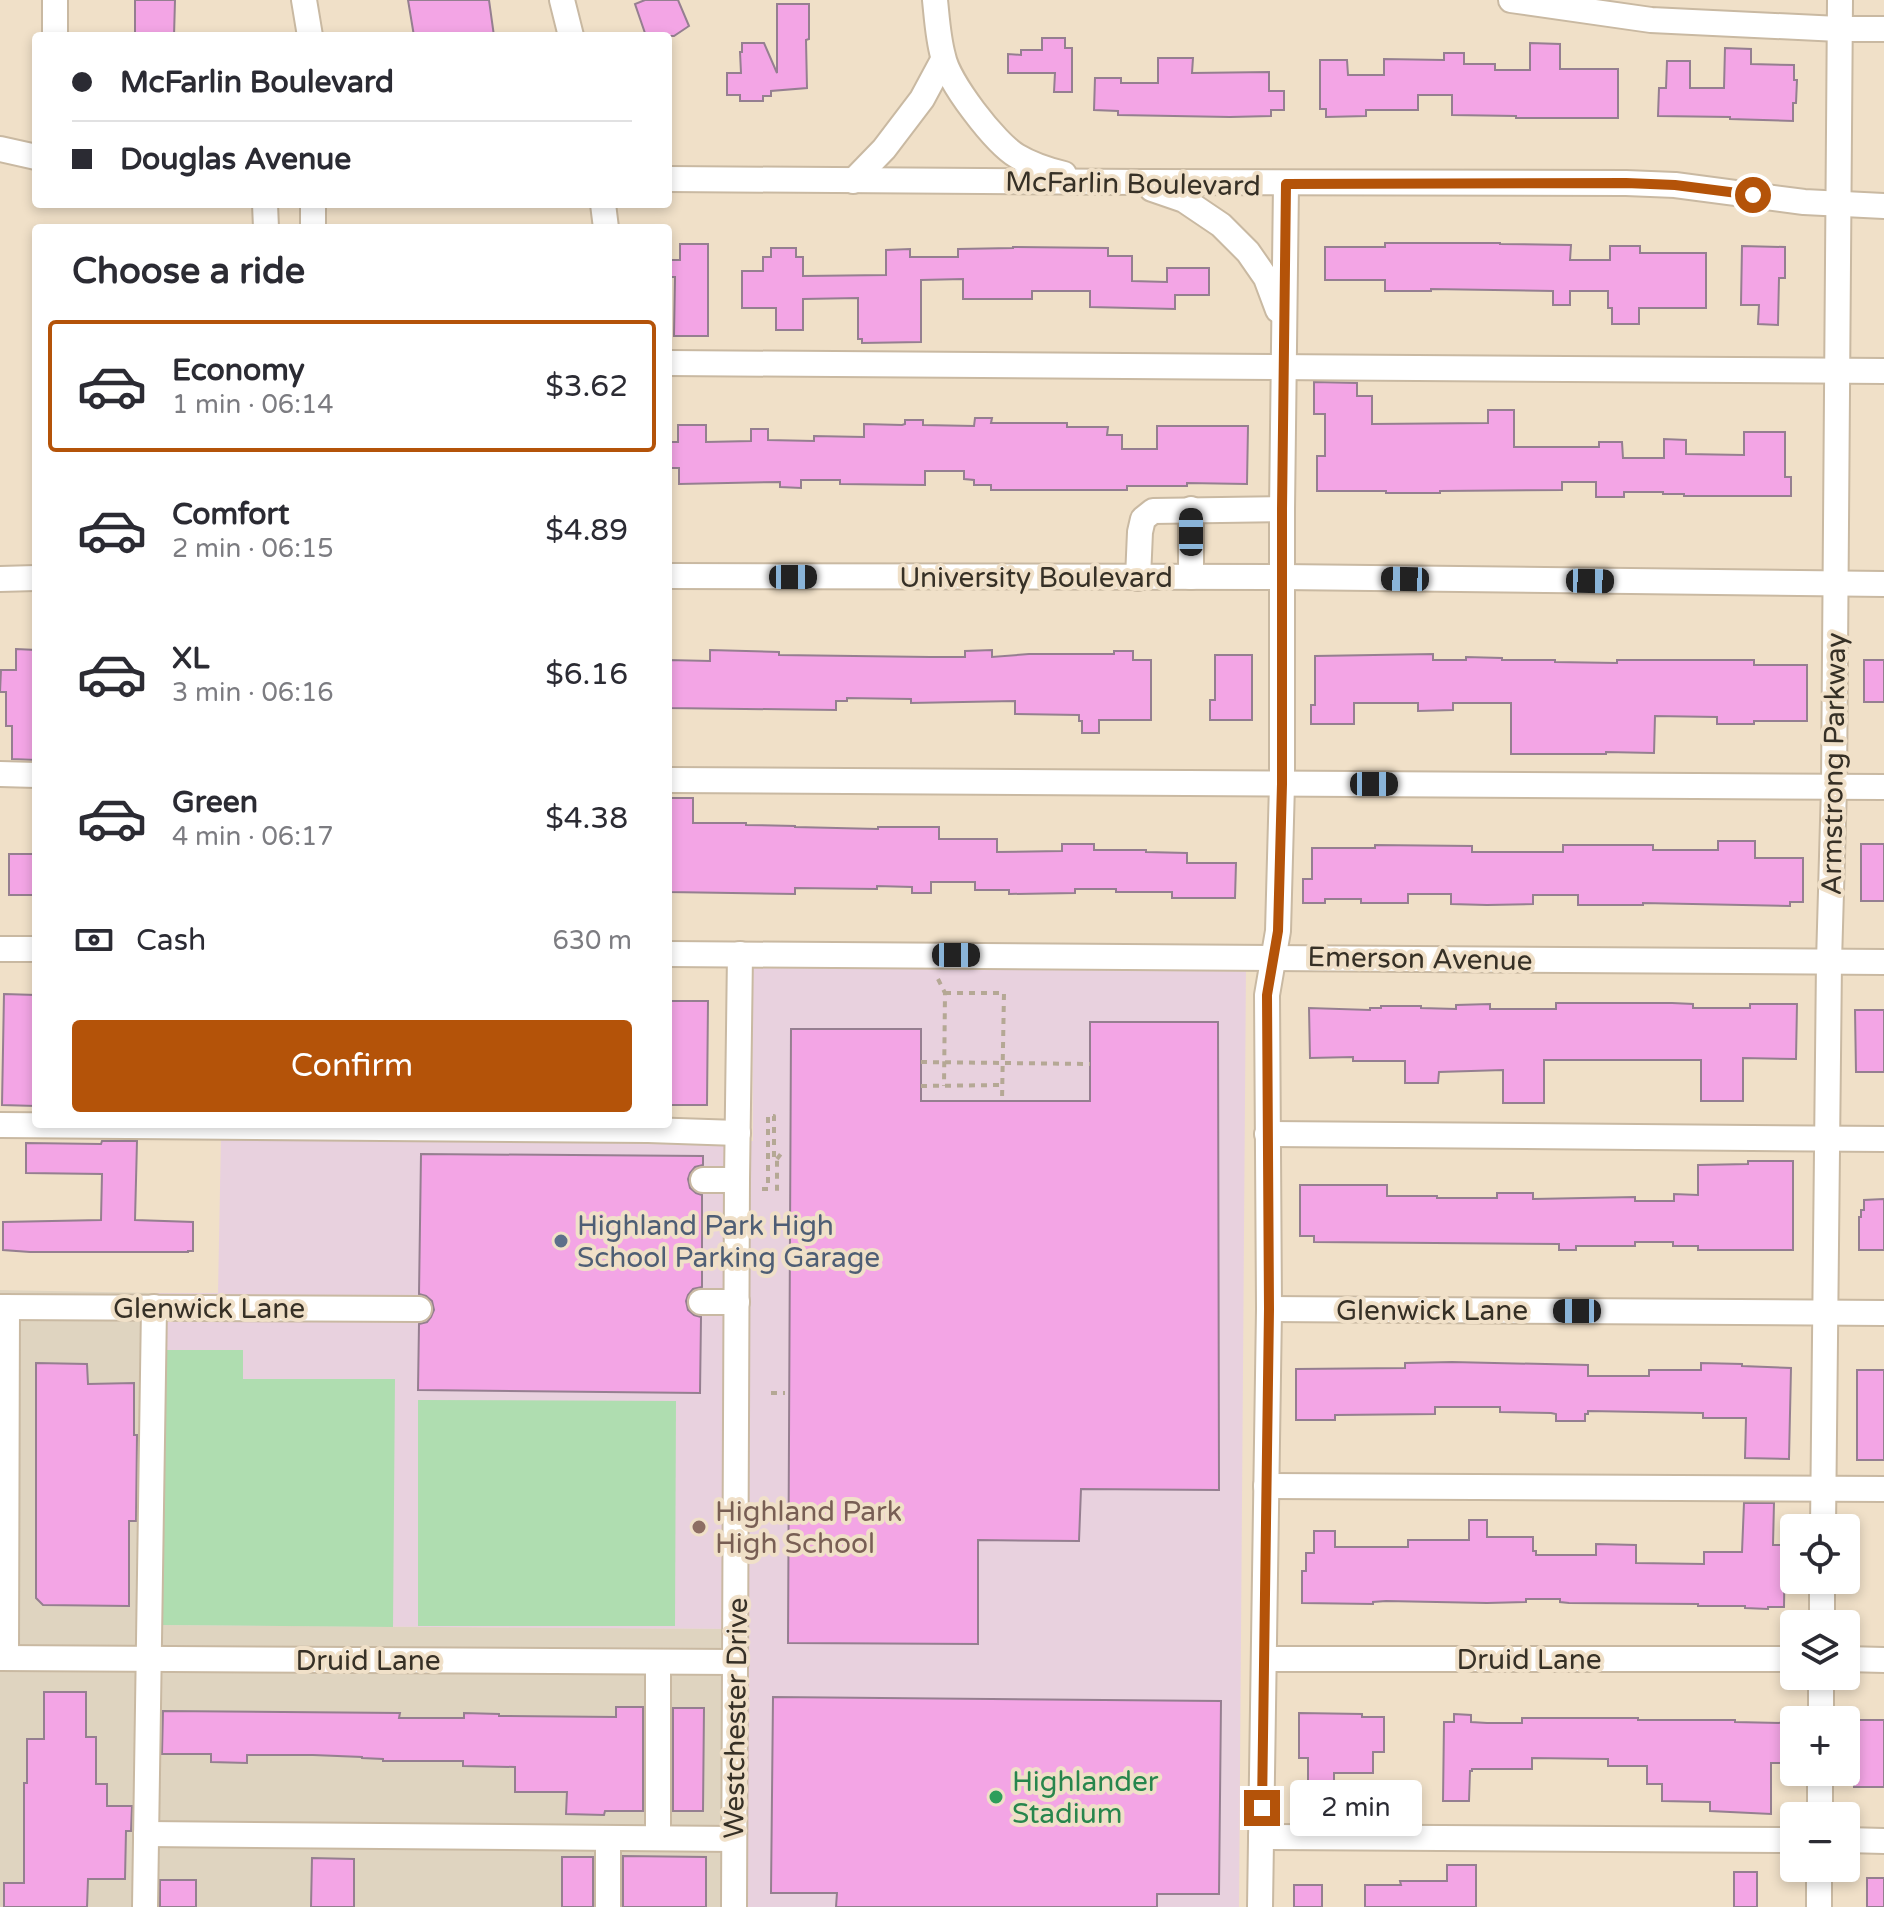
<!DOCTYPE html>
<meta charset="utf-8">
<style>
:root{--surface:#fff;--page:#f7f7f7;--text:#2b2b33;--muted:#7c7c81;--line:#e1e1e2;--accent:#b45309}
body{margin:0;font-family:"Varela Round",sans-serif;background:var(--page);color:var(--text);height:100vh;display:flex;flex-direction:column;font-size:30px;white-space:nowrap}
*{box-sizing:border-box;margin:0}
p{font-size:26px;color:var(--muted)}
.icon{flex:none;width:44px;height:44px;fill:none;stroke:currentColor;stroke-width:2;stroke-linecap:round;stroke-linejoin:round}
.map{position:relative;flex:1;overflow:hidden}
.panel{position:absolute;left:32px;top:224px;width:640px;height:904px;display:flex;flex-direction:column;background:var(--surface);border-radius:8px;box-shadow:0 4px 12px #0003}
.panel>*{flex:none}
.guide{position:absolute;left:32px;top:32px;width:640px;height:176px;border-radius:8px;box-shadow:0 4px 12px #0003;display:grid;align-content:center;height:176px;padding:0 40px;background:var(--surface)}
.buttons{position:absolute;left:1780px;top:1514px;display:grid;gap:16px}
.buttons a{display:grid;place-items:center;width:80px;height:80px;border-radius:8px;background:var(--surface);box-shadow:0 4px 12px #0003;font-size:40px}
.end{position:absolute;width:36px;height:36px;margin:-18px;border:10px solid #b45309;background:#fff;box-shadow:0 0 0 4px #fff}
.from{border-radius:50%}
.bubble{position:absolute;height:56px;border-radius:8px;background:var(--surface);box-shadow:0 4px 12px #0003;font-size:26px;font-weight:600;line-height:56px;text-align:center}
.car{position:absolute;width:24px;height:48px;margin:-24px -12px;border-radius:10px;box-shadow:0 0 6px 2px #0007;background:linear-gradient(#222 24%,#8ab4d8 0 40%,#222 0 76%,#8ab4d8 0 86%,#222 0)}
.guide b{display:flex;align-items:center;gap:28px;height:76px;font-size:30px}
.guide b+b{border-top:2px solid var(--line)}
.guide i{width:20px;height:20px;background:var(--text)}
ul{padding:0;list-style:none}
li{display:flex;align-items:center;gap:24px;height:132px;margin:0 16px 12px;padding:0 24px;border:4px solid transparent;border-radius:8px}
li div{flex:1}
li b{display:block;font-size:30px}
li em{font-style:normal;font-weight:600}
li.on{border-color:var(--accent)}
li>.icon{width:72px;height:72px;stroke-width:1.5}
h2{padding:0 40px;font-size:36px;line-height:96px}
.pay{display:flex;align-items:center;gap:20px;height:88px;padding:0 40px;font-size:30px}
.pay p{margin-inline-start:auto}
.primary-button{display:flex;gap:16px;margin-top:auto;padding:16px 40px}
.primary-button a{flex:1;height:92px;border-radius:8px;background:var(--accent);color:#fff;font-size:32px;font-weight:600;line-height:92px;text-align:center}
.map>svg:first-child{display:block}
</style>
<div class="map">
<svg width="1884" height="1907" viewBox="0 0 1884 1907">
<rect width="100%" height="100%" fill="#f0e0c8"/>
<polygon fill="#dfd4c0" points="0,1290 154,1293 157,1379 157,1625 749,1629 747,1907 0,1907 0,1670 156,1671 156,1646 0,1645"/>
<polygon fill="#e8d1de" points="752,963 1246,965 1239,1907 747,1907 748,1629 157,1625 157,1379 154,1293 218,1293 221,1136 753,1141"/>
<g fill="#afddb0">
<polygon points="156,1350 243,1350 243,1379 395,1379 393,1627 157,1625"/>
<polygon points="418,1400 676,1401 675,1626 418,1626"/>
</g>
<g fill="#f3a5e5" stroke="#957f90" stroke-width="2">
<polygon points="135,0 175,0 174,36 135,36"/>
<polygon points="408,0 489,0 494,36 414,36"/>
<polygon points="645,0 678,0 689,26 674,36 646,36 635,4"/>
<polygon points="777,4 809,4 809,39 806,40 807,88 771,91 771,96 763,96 763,101 740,101 740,95 727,95 727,73 741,73 740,52 742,52 742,43 764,43 777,73"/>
<polygon points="1042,38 1065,38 1065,48 1072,48 1072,92 1054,92 1055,73 1008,73 1008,54 1021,55 1021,50 1042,50"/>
<polygon points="1530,43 1560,44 1560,69 1618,69 1618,118 1516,118 1516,116 1452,115 1452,95 1418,95 1418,110 1366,110 1366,116 1326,117 1326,109 1320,109 1320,60 1347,60 1348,75 1384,75 1384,59 1444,60 1444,53 1464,53 1464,64 1495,64 1495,70 1530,70"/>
<polygon points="1725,48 1751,49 1751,64 1794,65 1794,80 1797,80 1796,103 1793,103 1793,121 1730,119 1730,117 1658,116 1659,88 1666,88 1667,61 1690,61 1690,88 1724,88"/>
<polygon points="1158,58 1193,58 1192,73 1269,72 1269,91 1284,91 1284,110 1271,110 1271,116 1230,117 1118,115 1118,111 1094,110 1095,78 1121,78 1121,83 1158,83"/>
<polygon points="1385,243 1500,243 1500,244 1571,245 1570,260 1610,260 1610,246 1640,246 1640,253 1706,253 1706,308 1639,308 1639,324 1612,324 1612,308 1608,308 1608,291 1570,291 1570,305 1553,305 1553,291 1431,289 1431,291 1385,291 1385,280 1325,280 1325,247 1385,247"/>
<polygon points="680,244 708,244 708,336 674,336 675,277 668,277 668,260 680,260"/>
<polygon points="1742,246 1785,247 1785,278 1779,278 1778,325 1758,324 1759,305 1741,305"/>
<polygon points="1013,247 1108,248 1108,256 1132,256 1132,281 1167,282 1167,268 1209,268 1209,295 1175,295 1175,309 1090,307 1090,291 1032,291 1032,299 963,299 963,279 921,280 921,342 862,343 862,339 858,339 858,298 803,299 803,330 776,330 776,308 742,308 742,271 763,271 763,257 771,257 771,248 796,248 796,257 803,257 803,276 886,275 886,250 910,249 910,257 958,257 958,249 1013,248"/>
<polygon points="1314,382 1357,383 1357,396 1372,396 1372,424 1488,423 1488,410 1514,410 1514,447 1599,447 1599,442 1622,442 1623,458 1664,458 1664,439 1686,440 1686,454 1744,455 1744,432 1785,432 1785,477 1791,477 1791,496 1684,496 1684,494 1663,494 1663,492 1624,492 1624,497 1596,497 1596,482 1562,482 1562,490 1440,491 1440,493 1386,493 1386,491 1317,491 1317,456 1325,456 1325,414 1314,414"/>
<polygon points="975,418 992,418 991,423 1067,423 1067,427 1108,427 1107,435 1122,435 1122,449 1157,449 1157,426 1248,426 1247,484 1187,483 1187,486 1127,486 1127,490 991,490 991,485 974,485 974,480 964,479 964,471 925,471 925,485 840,484 840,480 801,480 801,488 780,487 780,482 679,484 679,468 668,468 668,442 678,442 678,425 706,425 706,442 751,441 751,429 768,429 768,440 814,441 814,436 864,437 864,424 902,425 905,424 905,420 923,420 923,425 974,426"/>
<polygon points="16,649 36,650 36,760 12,759 12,726 6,726 6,692 0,692 1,670 16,670"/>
<polygon points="710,650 779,652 779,655 930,657 965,657 965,651 992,650 992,657 1029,654 1114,654 1114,651 1133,651 1133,660 1151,660 1151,720 1099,720 1099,733 1082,733 1082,721 1079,721 1079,715 1015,714 1015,701 911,703 911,699 847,698 847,701 836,701 836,710 668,708 668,660 710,661"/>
<polygon points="1433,654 1433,660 1466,660 1466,657 1502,658 1502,660 1555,660 1555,662 1617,663 1617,660 1754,660 1754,665 1807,665 1807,721 1754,721 1754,724 1717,724 1717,717 1655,716 1654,753 1606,752 1606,754 1511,754 1511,703 1453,703 1453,710 1418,711 1418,703 1354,703 1354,724 1311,724 1311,705 1315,705 1315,656"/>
<polygon points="1215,655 1252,655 1252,720 1210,720 1210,700 1215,700"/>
<rect x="1864" y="660" width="20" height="42"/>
<polygon points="668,798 693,798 693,823 746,823 746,825 795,826 795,827 878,829 878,827 939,827 939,839 997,839 997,852 1062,851 1062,844 1094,844 1094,850 1146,850 1146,852 1187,853 1187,863 1236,863 1235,898 1172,898 1172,892 1116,892 1116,889 1075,889 1075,893 1009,894 1009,890 975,890 975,882 931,882 931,893 912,893 912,887 877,886 877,889 795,888 795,894 668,892"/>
<polygon points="1718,841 1755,841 1755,858 1803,858 1803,902 1790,902 1790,906 1643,903 1643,905 1578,905 1578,895 1533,895 1533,904 1487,905 1451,904 1451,894 1408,894 1408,903 1361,903 1361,899 1325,899 1325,903 1303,903 1303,879 1312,879 1312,848 1375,848 1375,845 1472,846 1472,852 1563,852 1563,845 1653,845 1653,850 1718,850"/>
<rect x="1861" y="844" width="23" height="57"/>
<rect x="9" y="854" width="27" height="41"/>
<polygon points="4,994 36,995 34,1078 36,1078 36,1106 2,1105"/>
<polygon points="668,1001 708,1001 707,1105 668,1105"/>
<polygon points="1556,1003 1672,1003 1693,1004 1693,1008 1750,1008 1750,1004 1797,1004 1796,1059 1743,1058 1743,1101 1701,1101 1701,1060 1544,1060 1544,1103 1503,1103 1503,1070 1439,1072 1438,1083 1405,1083 1405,1061 1353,1061 1353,1057 1310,1058 1309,1008 1370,1010 1370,1008 1381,1008 1381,1006 1421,1006 1421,1008 1456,1009 1456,1005 1490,1004 1490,1009 1556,1009"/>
<polygon points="1855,1010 1884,1010 1884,1072 1856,1072"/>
<polygon points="1090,1022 1218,1022 1219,1490 1081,1489 1079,1541 978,1540 978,1644 788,1643 791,1029 921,1029 921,1101 1090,1101"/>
<polygon points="102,1141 137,1141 135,1220 193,1222 193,1251 188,1251 188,1252 30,1252 3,1250 3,1222 101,1220 102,1174 26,1173 26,1143 101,1144"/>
<polygon points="421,1154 703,1156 703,1165 695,1167 690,1173 688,1179 690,1188 696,1193 702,1195 702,1287 693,1289 688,1295 686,1301 688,1310 694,1315 701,1317 700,1393 418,1390 419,1324 427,1322 431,1317 434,1310 432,1301 426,1296 419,1294"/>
<polygon points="1748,1161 1793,1161 1793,1250 1698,1250 1698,1246 1673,1246 1673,1242 1635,1242 1635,1246 1576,1246 1576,1250 1559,1250 1559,1244 1314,1242 1314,1236 1300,1236 1300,1185 1387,1185 1387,1196 1437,1196 1437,1198 1497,1198 1497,1193 1533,1193 1533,1199 1635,1197 1635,1201 1674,1201 1674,1194 1698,1195 1698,1165 1748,1164"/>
<polygon points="1884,1199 1884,1250 1859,1250 1859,1217 1861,1217 1861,1210 1864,1210 1864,1200"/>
<polygon points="1452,1362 1588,1365 1588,1376 1649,1376 1649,1370 1701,1370 1701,1363 1742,1364 1742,1366 1791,1368 1789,1459 1745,1458 1746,1418 1703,1418 1703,1413 1588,1411 1588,1414 1585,1414 1585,1421 1556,1421 1556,1414 1551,1413 1500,1412 1500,1407 1435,1407 1435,1414 1335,1415 1335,1420 1296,1420 1296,1369 1405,1368 1405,1363"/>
<polygon points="36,1363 87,1364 88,1384 134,1383 134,1435 137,1435 136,1521 129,1521 129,1606 43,1605 36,1598"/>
<rect x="1857" y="1370" width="27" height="90"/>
<polygon points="1744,1503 1774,1503 1773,1545 1785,1545 1784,1607 1768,1607 1768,1609 1745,1608 1745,1606 1698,1606 1698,1604 1569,1603 1560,1602 1560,1599 1526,1599 1526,1602 1487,1603 1386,1601 1373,1602 1373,1604 1302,1603 1302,1571 1306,1571 1306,1553 1314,1553 1314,1531 1335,1531 1335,1547 1408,1547 1408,1540 1469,1540 1469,1520 1487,1520 1487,1537 1533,1537 1533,1551 1536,1551 1536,1555 1596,1555 1596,1544 1636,1545 1636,1563 1704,1564 1704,1552 1742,1552"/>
<polygon points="44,1692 86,1692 86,1737 96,1737 96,1784 107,1784 107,1806 132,1806 131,1831 126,1831 125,1879 88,1879 87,1907 4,1907 4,1883 24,1883 24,1783 27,1783 27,1739 44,1739"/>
<polygon points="773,1697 1221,1701 1219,1894 1157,1894 1157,1907 836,1907 837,1893 771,1893"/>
<polygon points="616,1707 643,1707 643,1811 605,1811 604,1815 566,1814 567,1792 515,1792 515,1767 463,1766 463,1761 383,1761 383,1759 362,1758 362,1757 313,1755 247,1755 247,1763 211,1762 211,1754 162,1754 163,1711 400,1713 399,1718 464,1718 464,1713 499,1714 499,1716 616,1717"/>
<polygon points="673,1708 704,1708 703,1811 673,1811"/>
<polygon points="1299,1713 1362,1714 1362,1717 1384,1717 1384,1752 1373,1752 1373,1773 1334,1773 1334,1803 1308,1803 1308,1758 1299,1758"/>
<polygon points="1454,1714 1471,1715 1471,1722 1487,1723 1522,1723 1522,1718 1638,1718 1638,1720 1735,1720 1735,1722 1786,1723 1785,1763 1771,1763 1771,1814 1710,1811 1710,1802 1662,1801 1662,1784 1647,1784 1647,1766 1608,1766 1608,1759 1532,1758 1532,1769 1472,1769 1472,1771 1470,1771 1469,1801 1443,1801 1444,1722 1454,1722"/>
<rect x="1854" y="1720" width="30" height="67"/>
<polygon points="623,1856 706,1857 706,1907 623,1907"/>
<rect x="562" y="1857" width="31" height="50"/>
<polygon points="312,1858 354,1859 354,1907 311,1907"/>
<polygon points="1447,1865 1476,1865 1476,1907 1365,1907 1365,1885 1401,1885 1400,1881 1447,1881"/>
<rect x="1734" y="1872" width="23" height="35"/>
<rect x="1867" y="1878" width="17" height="29"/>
<rect x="160" y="1880" width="36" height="27"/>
<rect x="1294" y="1885" width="28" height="22"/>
</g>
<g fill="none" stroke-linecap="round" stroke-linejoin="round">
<g stroke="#c9b9a2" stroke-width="28">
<g id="minor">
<polyline points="304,0 310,36"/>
<polyline points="562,0 571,36"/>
<path d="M935 0C937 19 938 38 943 56 948 82 995 143 1017 156 1032 165 1048 170 1064 174"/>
<polyline points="1511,0 1651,20 1839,29 1884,29"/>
<polyline points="55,36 55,0"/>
<polyline points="0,149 36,157"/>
<path d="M668 179C987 181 1307 184 1626 183L1675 185 1804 202 1884 206"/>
<polyline points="853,181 884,149 922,99 943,60"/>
<polyline points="1152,189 1184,200 1221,225 1248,252 1266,278 1278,310"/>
<polyline points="265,204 266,228"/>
<polyline points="313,204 313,228"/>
<polyline points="603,204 606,228"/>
<polyline points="668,363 1884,371"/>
<polyline points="1191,509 1191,577"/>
<polyline points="668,576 1282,577 1884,584"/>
<polyline points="1138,578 1140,532 1143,519 1153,511 1282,509"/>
<polyline points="0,579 36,578"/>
<polyline points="0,774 36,775"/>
<polyline points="668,780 1884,787"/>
<polyline points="0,949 36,949"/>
<polyline points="668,954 1884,962"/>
<polyline points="0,1125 648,1130 738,1133"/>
<polyline points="1267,1134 1884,1139"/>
<polyline points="703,1180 737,1180"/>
<polyline points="701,1302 737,1302"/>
<polyline points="0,1307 419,1309"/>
<polyline points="1269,1309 1884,1313"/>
<polyline points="1266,1486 1884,1489"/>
<polyline points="1823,1528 1829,962 1834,786 1840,0"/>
<polyline points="1822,1624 1822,1580"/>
<polyline points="0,1658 736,1662"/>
<polyline points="6,1658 7,1307"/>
<polyline points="1264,1659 1794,1659"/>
<polyline points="1846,1659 1884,1660"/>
<polyline points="1821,1720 1821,1676"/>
<polyline points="1820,1816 1820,1772"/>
<polyline points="146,1834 734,1839"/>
<polyline points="1261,1837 1794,1840"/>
<polyline points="608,1838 608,1907"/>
<polyline points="658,1838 658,1662"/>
<polyline points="1846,1840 1884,1841"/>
<polyline points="145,1907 154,1307"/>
<polyline points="734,1907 737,1180 740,954"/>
<polyline points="1260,1907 1269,1309 1267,995 1278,931 1282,784 1282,509 1286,184"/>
<polyline points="1819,1907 1819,1868"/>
</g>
</g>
<g stroke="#b5a895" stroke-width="4" stroke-dasharray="6 6" stroke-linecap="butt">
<polyline points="938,979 945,993 944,1086"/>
<polyline points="945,993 1004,993 1002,1101"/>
<polyline points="921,1062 1090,1064"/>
<polyline points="921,1086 1002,1085"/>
<polyline points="777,1159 783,1151"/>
<polyline points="762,1189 768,1189 768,1116 774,1116 774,1158 777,1159 777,1194"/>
<polyline points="771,1393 785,1393"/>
</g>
<use href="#minor" stroke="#fff" stroke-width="24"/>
</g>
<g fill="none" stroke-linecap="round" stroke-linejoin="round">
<polyline stroke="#b45309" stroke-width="10" points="1262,1808 1269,1309 1267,995 1278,931 1282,784 1282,509 1286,184 1626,183 1675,185 1753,195"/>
</g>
<circle fill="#5c6f8a" stroke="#f0e0c8" stroke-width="3" cx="561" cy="1241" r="8"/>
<circle fill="#8d6e63" stroke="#f0e0c8" stroke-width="3" cx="699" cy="1527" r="8"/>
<circle fill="#2e9e5b" stroke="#f0e0c8" stroke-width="3" cx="996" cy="1797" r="8"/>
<g text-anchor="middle" stroke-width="8" stroke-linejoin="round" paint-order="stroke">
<g font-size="28" fill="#363026" stroke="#f0e0c8">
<text transform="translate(1133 183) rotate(1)" y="10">McFarlin Boulevard</text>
<text x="1036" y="587">University Boulevard</text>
<text transform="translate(1833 764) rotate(-89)" y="10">Armstrong Parkway</text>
<text transform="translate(1420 958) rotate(1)" y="10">Emerson Avenue</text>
<text x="209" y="1318">Glenwick Lane</text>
<text x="1432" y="1320">Glenwick Lane</text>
<text x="1529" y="1669">Druid Lane</text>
<text x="368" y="1670">Druid Lane</text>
<text transform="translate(735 1718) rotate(-89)" y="10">Westchester Drive</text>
</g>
<g font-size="28" fill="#4e5e75" stroke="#f0e0c8" text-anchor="start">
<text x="577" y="1235">Highland Park High<tspan x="577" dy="32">School Parking Garage</tspan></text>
</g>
<g font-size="28" fill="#785e54" stroke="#f0e0c8" text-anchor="start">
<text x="715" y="1521">Highland Park<tspan x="715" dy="32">High School</tspan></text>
</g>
<g font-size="28" fill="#27864d" stroke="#f0e0c8" text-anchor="start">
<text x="1012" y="1791">Highlander<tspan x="1012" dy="32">Stadium</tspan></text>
</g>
</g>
</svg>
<div class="buttons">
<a><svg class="icon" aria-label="locate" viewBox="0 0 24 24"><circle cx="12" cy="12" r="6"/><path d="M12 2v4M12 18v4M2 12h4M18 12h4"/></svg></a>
<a><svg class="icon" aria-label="layers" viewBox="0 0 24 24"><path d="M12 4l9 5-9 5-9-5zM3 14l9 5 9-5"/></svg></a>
<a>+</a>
<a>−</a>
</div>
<i class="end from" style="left:1753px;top:195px"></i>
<i class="end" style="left:1262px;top:1808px"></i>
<div class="bubble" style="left:1290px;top:1780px;width:132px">2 min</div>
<i class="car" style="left:1191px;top:532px;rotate:0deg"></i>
<i class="car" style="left:793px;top:577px;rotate:90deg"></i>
<i class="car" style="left:1405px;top:579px;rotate:271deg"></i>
<i class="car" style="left:1590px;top:581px;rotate:91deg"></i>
<i class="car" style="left:1374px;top:784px;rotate:90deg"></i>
<i class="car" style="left:956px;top:955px;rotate:90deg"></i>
<i class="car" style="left:1577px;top:1311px;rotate:270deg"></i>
<div class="guide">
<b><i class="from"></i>McFarlin Boulevard</b>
<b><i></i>Douglas Avenue</b>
</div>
<section class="panel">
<h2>Choose a ride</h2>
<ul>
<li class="on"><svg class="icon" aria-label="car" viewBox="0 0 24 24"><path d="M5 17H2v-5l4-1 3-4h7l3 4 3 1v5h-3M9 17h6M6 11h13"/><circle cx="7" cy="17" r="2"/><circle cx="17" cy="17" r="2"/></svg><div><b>Economy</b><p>1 min · 06:14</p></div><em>$3.62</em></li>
<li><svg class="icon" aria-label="car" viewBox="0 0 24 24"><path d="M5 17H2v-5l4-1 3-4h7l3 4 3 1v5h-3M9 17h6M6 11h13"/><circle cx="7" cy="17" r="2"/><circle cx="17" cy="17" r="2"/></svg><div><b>Comfort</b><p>2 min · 06:15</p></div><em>$4.89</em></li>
<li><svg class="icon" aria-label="car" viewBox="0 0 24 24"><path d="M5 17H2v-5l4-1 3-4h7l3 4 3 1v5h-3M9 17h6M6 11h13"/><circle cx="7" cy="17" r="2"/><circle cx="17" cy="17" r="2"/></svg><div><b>XL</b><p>3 min · 06:16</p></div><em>$6.16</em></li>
<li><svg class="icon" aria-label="car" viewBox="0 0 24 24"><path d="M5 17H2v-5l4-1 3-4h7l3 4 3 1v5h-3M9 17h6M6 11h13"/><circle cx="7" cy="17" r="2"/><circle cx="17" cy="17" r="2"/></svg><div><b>Green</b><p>4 min · 06:17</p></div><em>$4.38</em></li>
</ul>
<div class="pay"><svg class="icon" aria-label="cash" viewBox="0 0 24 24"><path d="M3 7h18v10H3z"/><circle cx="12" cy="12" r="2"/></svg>Cash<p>630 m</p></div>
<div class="primary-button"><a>Confirm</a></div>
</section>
</div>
